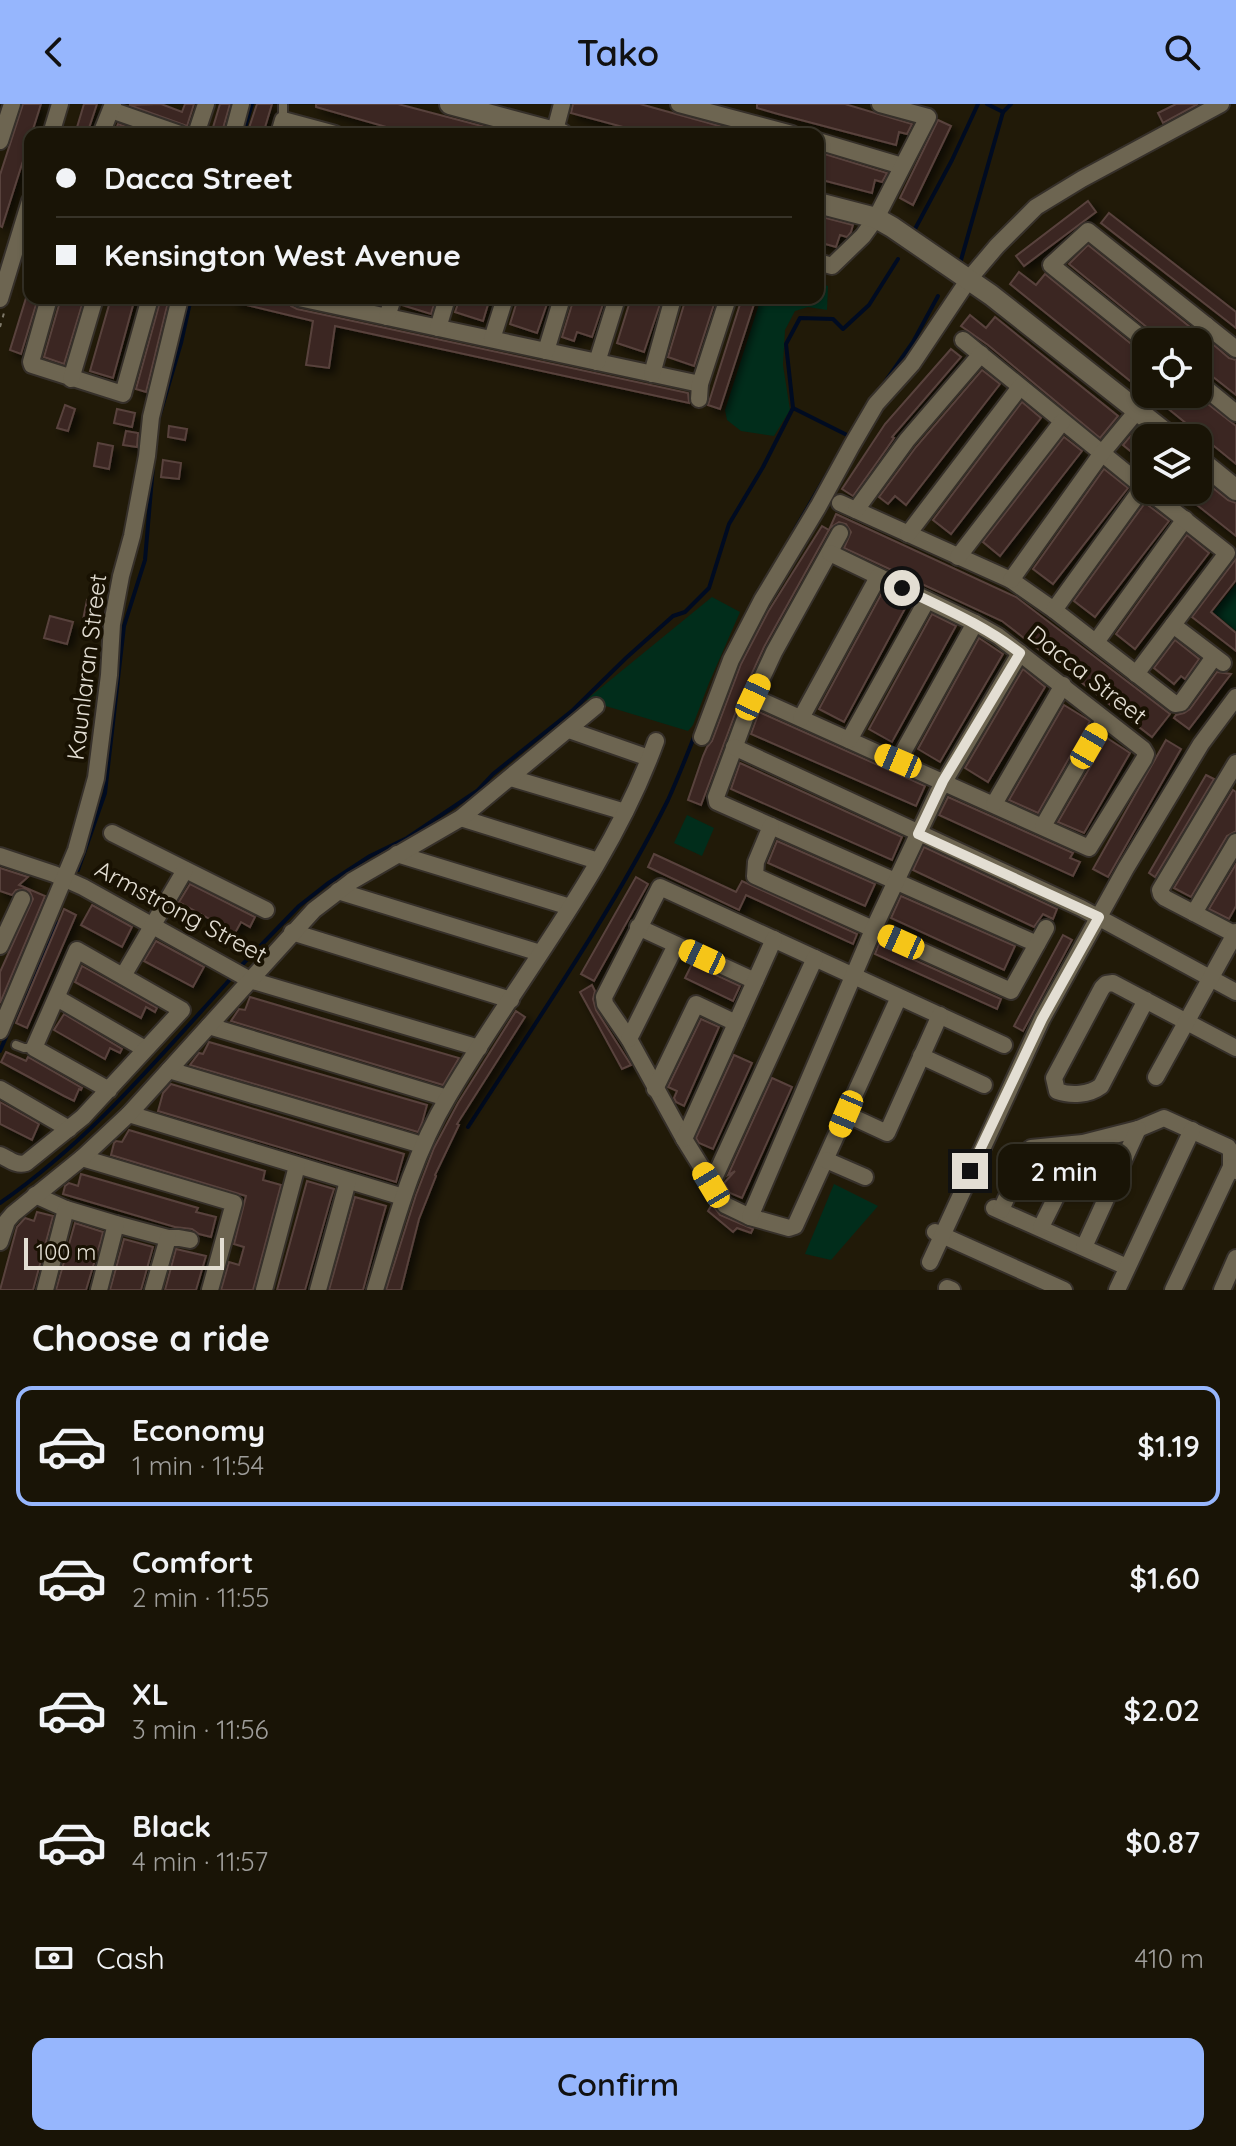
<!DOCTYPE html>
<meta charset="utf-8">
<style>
:root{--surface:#191406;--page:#221d10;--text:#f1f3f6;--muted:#9f9e9b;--line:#373328;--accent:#96b6fd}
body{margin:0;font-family:Quicksand,sans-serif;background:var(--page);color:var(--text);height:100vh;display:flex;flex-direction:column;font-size:30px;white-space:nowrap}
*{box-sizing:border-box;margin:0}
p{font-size:26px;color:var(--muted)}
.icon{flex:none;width:44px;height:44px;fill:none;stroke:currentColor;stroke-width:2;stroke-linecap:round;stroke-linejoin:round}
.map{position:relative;height:1186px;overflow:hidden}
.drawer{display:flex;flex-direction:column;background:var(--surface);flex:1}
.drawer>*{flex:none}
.top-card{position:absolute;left:24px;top:24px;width:800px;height:176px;border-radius:16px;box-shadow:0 2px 6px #0004,0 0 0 2px var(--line);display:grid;align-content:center;height:176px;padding:0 32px;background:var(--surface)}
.buttons{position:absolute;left:1132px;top:224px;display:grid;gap:16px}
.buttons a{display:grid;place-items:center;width:80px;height:80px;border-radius:16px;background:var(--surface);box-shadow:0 2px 6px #0004,0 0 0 2px var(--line);font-size:40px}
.scale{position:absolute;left:24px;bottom:20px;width:200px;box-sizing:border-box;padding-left:8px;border:4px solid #e3ded3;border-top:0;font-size:22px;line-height:28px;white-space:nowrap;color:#e3ded3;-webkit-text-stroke:6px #181102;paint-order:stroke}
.end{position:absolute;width:36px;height:36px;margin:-18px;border:10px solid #e3ded3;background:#111;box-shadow:0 0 0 4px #111}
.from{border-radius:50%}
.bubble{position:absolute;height:56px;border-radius:16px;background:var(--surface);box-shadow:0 2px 6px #0004,0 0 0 2px var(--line);font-size:26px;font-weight:600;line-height:56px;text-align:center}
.car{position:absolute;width:24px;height:48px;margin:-24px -12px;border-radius:10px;box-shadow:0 0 6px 2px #0007;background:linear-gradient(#f5c518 24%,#345 0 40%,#f5c518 0 76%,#345 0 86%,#f5c518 0)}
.top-card b{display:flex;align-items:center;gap:28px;height:76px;font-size:30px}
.top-card b+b{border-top:2px solid var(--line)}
.top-card i{width:20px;height:20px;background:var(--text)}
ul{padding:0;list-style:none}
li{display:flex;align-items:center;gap:24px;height:120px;margin:0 16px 12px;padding:0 16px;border:4px solid transparent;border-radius:16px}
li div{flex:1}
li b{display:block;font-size:30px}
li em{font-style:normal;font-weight:600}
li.selected{border-color:var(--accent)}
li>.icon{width:72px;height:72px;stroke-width:1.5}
h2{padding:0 32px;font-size:36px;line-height:96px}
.pay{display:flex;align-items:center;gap:20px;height:88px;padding:0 32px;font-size:30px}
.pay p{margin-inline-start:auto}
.action{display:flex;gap:16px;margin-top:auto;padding:16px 32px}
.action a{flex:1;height:92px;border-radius:16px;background:var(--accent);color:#111;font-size:32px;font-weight:600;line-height:92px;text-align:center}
header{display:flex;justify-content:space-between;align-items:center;height:104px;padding:0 32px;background:var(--accent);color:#111;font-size:36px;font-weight:600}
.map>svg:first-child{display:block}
</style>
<header><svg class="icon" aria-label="back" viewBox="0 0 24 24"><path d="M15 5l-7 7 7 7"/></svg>Tako<svg class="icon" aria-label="search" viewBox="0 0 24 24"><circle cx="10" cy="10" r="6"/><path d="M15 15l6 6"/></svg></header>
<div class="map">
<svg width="1236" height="1186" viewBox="0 0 1236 1186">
<defs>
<filter id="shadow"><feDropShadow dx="5" dy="5" stdDeviation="4" flood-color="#0009"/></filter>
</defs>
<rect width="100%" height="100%" fill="#211a08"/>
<g fill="#012d1b">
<polygon points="818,179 828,182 827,206 808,203 795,207 785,226 783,261 790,306 774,332 741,327 727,316 725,306 761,194 818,194"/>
<polygon points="1236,480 1236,527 1213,508"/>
<polygon points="712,493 740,508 709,579 693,621 688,627 586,596"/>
<polygon points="687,711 714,724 702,752 674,739"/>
<polygon points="834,1080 878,1102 831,1156 805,1150"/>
</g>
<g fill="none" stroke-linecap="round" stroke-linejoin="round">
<g stroke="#000b21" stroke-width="4">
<polyline points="987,0 1003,8 1011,0"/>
<polyline points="243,30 252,0"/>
<polyline points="915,125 952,56 978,0"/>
<polyline points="961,156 1003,8"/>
<polyline points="885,278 913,238 938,192"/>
<polyline points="793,304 849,332 851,329"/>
<polyline points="158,317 181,239 191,194"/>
<polyline points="794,427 830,365"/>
<polyline points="78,766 105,689 124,522 145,456 153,362"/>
<polyline points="239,864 299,802 327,780 370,752 407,734 477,687 493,670 573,606 626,554 673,512 685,508 709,484 729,420 763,363 793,304 786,240 800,214 833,215 843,225 869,201 898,155"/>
<polyline points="0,947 56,818"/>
<path d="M468 1023C537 916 611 810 668 696 678 674 687 651 696 628"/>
<path d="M0 1099C91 1036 160 952 234 871"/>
</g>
</g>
<g fill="#3a2621" stroke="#59423d" stroke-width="2" filter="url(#shadow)">
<polygon points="23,0 41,0 2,123 0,122 0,71"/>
<polygon points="84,0 97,0 87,30 75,30"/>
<polygon points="161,0 182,8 185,0 194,0 187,22 129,1"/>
<polygon points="220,0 230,0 222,28 222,30 211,30"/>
<polygon points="257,0 272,0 263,30 247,30"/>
<polygon points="316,0 398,0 497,26 497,30 411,30 316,3"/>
<polygon points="573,0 640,0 741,28 740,30 649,30 571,9"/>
<polygon points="757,0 845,0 912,20 907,30 899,28 896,41 778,10 757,4"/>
<polygon points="1176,0 1198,0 1163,19 1158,9"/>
<polygon points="938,16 951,22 913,101 900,94"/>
<polygon points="118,20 146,30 114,30"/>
<polygon points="818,48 887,69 882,78 875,76 872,89 818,75"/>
<polygon points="1088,97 1096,108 1024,162 1016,152"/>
<polygon points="1109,109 1236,208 1236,224 1101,119"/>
<polygon points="818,112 853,121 851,128 847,133 840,131 836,143 818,138"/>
<polygon points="1088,141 1190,223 1178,238 1165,238 1069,160"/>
<polygon points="1019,168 1036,181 1045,170 1146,252 1146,275 1139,284 1010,180"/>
<polygon points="26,194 38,194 21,250 10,246"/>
<polygon points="61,194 84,194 64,260 44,253"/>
<polygon points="111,194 135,194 113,274 90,267"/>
<polygon points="161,194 169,194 146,288 136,285"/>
<polygon points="234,194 276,194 288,197 291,202 297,205 688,289 689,299 335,222 329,264 306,261 313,217 234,198"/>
<polygon points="404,194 436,194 431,210 402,201"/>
<polygon points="460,194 490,194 483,217 455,208"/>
<polygon points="518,194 549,194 537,229 510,220"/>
<polygon points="574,194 605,194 592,233 577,228 574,237 562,233"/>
<polygon points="631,194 662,194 644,248 617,239"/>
<polygon points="686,194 716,194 694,262 668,253"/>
<polygon points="742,194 756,194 720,305 708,301"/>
<polygon points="970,211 986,224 995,213 1118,312 1100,334 988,241 961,222"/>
<polygon points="1208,236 1229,254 1236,256 1236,291 1198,261 1198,248"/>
<polygon points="951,245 961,253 892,333 894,334 885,347 853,392 842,385 885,320"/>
<polygon points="982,266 1000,280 906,401 895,392 888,400 879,393 916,343"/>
<polygon points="1166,290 1195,290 1236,322 1236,360 1160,298"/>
<polygon points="1022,298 1041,314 951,430 933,416"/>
<polygon points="65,301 75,305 68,327 57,324"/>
<polygon points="117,305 135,309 132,323 114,319"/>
<polygon points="169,322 187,325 185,336 168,333"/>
<polygon points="1138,323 1151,334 1146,334 1146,360 1123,341"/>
<polygon points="126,327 138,329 137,343 123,341"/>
<polygon points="1064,333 1082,347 1000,452 983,438"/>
<polygon points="98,339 113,342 109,365 94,362"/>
<polygon points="163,356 181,359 179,375 161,373"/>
<polygon points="1104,365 1128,384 1053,480 1033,465"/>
<polygon points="1198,372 1228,396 1236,399 1236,432 1178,386 1198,386"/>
<polygon points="1145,399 1169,417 1095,513 1074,497"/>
<polygon points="836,410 1016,493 1170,610 1152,633 1002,517 844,444 851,428 846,420 839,418 830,424 764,543 743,589 701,701 688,696 703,652 707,643 712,637 741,560 768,508 822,422 829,426"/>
<polygon points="1187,431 1209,449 1135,545 1116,530"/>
<polygon points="1236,455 1236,476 1211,508 1236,529 1236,547 1192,513"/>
<polygon points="883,487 908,499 844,618 819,605"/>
<polygon points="87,496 98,498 94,518 83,516"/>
<polygon points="932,510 956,522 892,638 869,625"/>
<polygon points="50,512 73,518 67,540 44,534"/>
<polygon points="979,534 1003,550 940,658 918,645"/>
<polygon points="1175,536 1199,555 1185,575 1181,572 1174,580 1154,564"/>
<polygon points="1023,565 1045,583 988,678 965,664"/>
<polygon points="1217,568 1231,570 1189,625 1174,614 1176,611 1184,609 1190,605"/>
<polygon points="1064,601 1090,617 1038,709 1009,696"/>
<polygon points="759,608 925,682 916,702 751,630"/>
<polygon points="1107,634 1130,649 1084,729 1058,718"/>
<polygon points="1166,636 1181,645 1108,773 1093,765"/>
<polygon points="740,659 902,733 892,756 731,685"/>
<polygon points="1206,671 1214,675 1155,773 1149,769"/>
<polygon points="1233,686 1236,688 1236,727 1227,732 1191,793 1174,784"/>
<polygon points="948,693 1073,749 1070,754 1080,758 1073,772 939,711"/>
<polygon points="777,737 875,780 865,802 768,759"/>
<polygon points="924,743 1057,805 1053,815 1043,810 1034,823 913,766"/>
<polygon points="654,750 736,788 742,777 857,830 853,840 746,791 739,806 648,763"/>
<polygon points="1236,760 1236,802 1229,815 1209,805"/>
<polygon points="0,764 28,773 19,781 45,792 0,899 0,868 33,795 30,788 26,785 16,786 12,791 0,787"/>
<polygon points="636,773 648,780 594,877 581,870"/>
<polygon points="190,780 255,813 250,823 241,818 235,829 179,798"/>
<polygon points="901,792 1015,842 1004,866 891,814"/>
<polygon points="92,801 132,823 122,843 81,821"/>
<polygon points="64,805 76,811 27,924 16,919"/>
<polygon points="1063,831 1072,836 1023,927 1014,922"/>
<polygon points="156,837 204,863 193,883 144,857"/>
<polygon points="879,840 1001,895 997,905 875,850"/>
<polygon points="692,860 740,882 733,897 685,874"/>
<polygon points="82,862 157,904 155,908 146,903 141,914 75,878"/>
<polygon points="592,881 595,887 593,895 596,906 631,961 622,965 580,888"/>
<polygon points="250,893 338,919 459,954 443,981 231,917 239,905 245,906"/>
<polygon points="516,907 525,913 457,1020 459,1021 435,1071 436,1072 419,1115 401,1186 386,1186 416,1091 434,1044 458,999"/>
<polygon points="64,910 122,945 120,949 110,944 105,955 54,926"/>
<polygon points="701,915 719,923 684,1002 676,998 674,994 677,987 668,983"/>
<polygon points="209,938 427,1001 422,1019 418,1028 190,961 199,949 203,950"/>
<polygon points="6,948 26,957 28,953 82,984 81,986 79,985 74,997 64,992 1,958"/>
<polygon points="734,951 752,959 713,1045 699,1039 696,1034"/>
<polygon points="772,974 792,983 742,1094 730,1089 724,1079 735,1067 728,1071"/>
<polygon points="171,980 404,1050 396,1078 158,1007 163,989"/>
<polygon points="0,998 39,1020 32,1036 0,1020"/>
<polygon points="129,1026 265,1067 263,1076 281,1081 253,1186 221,1186 229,1158 239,1161 244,1143 234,1140 246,1092 111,1051 114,1039 116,1037 122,1038"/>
<polygon points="81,1070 198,1104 196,1108 216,1113 211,1133 199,1130 192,1125 175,1123 63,1090 65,1082 69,1079 78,1082"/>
<polygon points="307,1077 334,1085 331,1094 305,1186 277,1186"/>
<polygon points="355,1093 386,1102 380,1123 363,1186 329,1186"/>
<polygon points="712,1100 720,1111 753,1125 751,1129 737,1124 733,1128 708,1107"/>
<polygon points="37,1108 53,1112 33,1186 0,1186 17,1123 25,1114 34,1117"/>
<polygon points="75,1119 103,1128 101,1136 86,1186 56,1186"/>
<polygon points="124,1135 153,1143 141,1186 110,1186"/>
<polygon points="176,1145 206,1152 196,1186 165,1186"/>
</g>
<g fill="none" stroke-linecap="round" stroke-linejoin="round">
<g stroke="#36302a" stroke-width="12">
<g id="lane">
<polyline points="283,0 283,16"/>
<polyline points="16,941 24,944 34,944"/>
</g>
</g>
<g stroke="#36302a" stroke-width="20">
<g id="street">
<polyline points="679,0 792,30"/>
<polyline points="111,6 180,30"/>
<polyline points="51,30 60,0"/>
<polyline points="101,30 113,0"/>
<polyline points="196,30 206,0"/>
<polyline points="233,30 241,0"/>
<polyline points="279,30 283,16 335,30"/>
<polyline points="554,30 562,0"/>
<polyline points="0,37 12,0"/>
<polyline points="818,37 902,62"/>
<polyline points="818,158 832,162 863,132 876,114 928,13 880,0"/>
<polyline points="49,194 31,258 32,261 123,290 150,194"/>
<polyline points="299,194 700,280"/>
<polyline points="0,195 30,97"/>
<polyline points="387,213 393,194"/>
<polyline points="438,224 447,194"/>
<polyline points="492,235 505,194"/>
<polyline points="963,236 1146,385"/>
<polyline points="1147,238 1051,161 1088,127 1236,245"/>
<polyline points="1192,238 1206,221"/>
<polyline points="546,247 562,194"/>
<polyline points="597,258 617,194"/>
<polyline points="652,270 673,194"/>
<polyline points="71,275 95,194"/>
<polyline points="1198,278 1236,309"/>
<polyline points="699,295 700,280 728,194"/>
<polyline points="840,399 1011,476 1054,506 1175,600 1181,599 1214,553"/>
<polyline points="856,406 907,336 981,250"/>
<polyline points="840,429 774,548 753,593 716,693 717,698 1037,840"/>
<polyline points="908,430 1020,283"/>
<polyline points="958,453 1062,318"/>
<polyline points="1011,476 1102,349 1151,290"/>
<polyline points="1054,506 1143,383"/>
<polyline points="1173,521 1223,559"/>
<polyline points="1096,538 1185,415"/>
<polyline points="1136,570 1227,449 1147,386"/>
<polyline points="753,593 1089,744 1144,655 1146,650 1143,645 998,532 975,519 830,449"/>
<polyline points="801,614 878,473"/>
<polyline points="569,626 649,654"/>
<polyline points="702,633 731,556 762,496 818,403 852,341 876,300 912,260 969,175 997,142 1036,103 1082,75 1221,0"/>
<polyline points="849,636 927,496"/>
<polyline points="734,643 1081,804 1236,888"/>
<polyline points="898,657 975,519"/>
<polyline points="1236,659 1160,786 1161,790 1165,794 1236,831"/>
<polyline points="511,674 625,708"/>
<polyline points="994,700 1063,581"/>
<polyline points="461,714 598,757"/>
<polyline points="771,722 756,758 755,772 1011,887 1046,824"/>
<polyline points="1043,722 1104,616"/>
<polyline points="112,729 266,806"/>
<polyline points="397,750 570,803"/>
<polyline points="0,752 54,770 83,783 250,876 479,944"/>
<polyline points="338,787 540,849"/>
<polyline points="1194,809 1236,738"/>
<polyline points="638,823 755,877"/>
<polyline points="292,828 511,896"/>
<polyline points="0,842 22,795"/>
<polyline points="123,872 185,766"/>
<polyline points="899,893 795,1122 789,1124 750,1113 725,1101 684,1035 629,935 605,900 604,893 660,783 1004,941"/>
<polyline points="57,894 145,945"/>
<path d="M1146 896 1101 982C1089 991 1071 992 1057 987L1054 974 1102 884 1106 880 1113 879 1236 944"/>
<polyline points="209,922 447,994"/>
<polyline points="0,927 76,746 96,674 109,571 112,520 121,472 132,432 147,352 151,313 180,194"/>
<polyline points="629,935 676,841"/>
<polyline points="921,952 984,981"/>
<polyline points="169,966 422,1041"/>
<polyline points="1156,973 1236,828"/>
<polyline points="0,985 69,1025"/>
<polyline points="655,985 696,900 736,919"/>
<polyline points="129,1010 403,1093"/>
<polyline points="846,1010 887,1029 940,911"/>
<polyline points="684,1035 774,835"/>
<path d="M0 1051C9 1055 16 1062 26 1059L83 1013 182 906 77 846 34 944 109 986"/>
<polyline points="82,1054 234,1099 210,1186"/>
<polyline points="826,1056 865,1073"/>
<polyline points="711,1081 815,854"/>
<polyline points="35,1091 66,1105 116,1120 168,1134 179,1134 190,1136"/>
<polyline points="994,1104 1127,1163"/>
<polyline points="1001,1106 1027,1048 1031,1044 1083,1039 1138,1025 1164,1014 1228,1043 1231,1048 1231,1063 1236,1067"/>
<polyline points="750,1113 873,826 938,688 1020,549"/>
<polyline points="1041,1123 1083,1039"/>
<polyline points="935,1128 1064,1186"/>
<polyline points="0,1138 7,1117 13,1110 82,1054 129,1010 314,806 352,777 461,714 596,602"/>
<polyline points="1084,1143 1138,1025"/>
<polyline points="930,1158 1042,915 1126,764 1201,640 1236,593"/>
<polyline points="947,1184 952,1186"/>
<polyline points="45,1186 66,1105"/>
<polyline points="99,1186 116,1120"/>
<polyline points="153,1186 168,1134"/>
<polyline points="264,1186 297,1062"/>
<polyline points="318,1186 348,1077"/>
<path d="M375 1186C395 1120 412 1053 448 993 517 875 609 767 656 637"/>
<polyline points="1117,1186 1192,1026"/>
<polyline points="1173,1186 1231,1063"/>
<polyline points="1222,1186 1236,1154"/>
</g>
</g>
<g stroke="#36302a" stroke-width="24">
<g id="secondary">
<polyline points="450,0 562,30"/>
<polyline points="818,99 876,114 892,123 991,191 1172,334"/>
<polyline points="1198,355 1236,386"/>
</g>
</g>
<polyline stroke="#7e7869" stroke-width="2" stroke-dasharray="4 6" stroke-linecap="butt" points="0,223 4,209"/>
<use href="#lane" stroke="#6d6551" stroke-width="8"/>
<use href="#street" stroke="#6d6551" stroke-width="16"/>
<use href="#secondary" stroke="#6d6551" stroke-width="20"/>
</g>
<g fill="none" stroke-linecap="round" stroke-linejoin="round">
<path stroke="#e3ded3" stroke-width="10" d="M902 484C943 504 984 521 1020 549L943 677 918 730 1099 813 1042 915 970 1067"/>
</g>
<g text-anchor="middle" stroke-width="8" stroke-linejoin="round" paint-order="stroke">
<g font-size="24" fill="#e3ded3" stroke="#181102">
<text transform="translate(87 563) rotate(-83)" y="8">Kaunlaran Street</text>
<text transform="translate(1087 571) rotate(38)" y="8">Dacca Street</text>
<text transform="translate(181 808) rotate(28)" y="8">Armstrong Street</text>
</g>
</g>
</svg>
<div class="buttons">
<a><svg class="icon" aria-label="locate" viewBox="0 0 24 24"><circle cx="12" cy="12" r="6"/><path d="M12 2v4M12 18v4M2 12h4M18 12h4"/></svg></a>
<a><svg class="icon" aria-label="layers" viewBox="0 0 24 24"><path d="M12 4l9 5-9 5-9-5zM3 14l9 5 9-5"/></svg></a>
</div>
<div class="scale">100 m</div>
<i class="end from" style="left:902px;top:484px"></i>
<i class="end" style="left:970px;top:1067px"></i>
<div class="bubble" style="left:998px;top:1040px;width:132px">2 min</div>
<i class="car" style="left:753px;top:593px;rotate:25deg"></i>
<i class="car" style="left:1089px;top:642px;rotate:30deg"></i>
<i class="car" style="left:898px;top:657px;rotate:293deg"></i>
<i class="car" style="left:901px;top:838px;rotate:294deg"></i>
<i class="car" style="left:702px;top:853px;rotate:295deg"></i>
<i class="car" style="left:846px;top:1010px;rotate:203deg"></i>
<i class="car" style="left:711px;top:1081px;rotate:329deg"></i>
<div class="top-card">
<b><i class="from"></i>Dacca Street</b>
<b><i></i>Kensington West Avenue</b>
</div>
</div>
<section class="drawer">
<h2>Choose a ride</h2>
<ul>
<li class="selected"><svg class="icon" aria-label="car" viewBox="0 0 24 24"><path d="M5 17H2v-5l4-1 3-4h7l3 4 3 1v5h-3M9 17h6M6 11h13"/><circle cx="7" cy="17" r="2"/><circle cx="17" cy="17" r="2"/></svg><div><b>Economy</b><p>1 min · 11:54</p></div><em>$1.19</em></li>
<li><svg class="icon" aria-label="car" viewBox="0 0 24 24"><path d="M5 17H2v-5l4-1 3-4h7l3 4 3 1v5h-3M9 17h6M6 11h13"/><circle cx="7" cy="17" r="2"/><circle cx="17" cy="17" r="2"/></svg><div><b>Comfort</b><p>2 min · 11:55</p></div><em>$1.60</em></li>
<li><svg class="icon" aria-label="car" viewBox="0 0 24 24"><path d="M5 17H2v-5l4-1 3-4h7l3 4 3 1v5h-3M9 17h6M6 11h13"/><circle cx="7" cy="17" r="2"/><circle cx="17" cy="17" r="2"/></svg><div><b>XL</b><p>3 min · 11:56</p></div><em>$2.02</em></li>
<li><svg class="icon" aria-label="car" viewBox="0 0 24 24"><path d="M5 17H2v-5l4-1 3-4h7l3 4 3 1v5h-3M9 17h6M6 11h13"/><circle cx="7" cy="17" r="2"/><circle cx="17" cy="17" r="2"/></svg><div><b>Black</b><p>4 min · 11:57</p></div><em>$0.87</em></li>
</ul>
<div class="pay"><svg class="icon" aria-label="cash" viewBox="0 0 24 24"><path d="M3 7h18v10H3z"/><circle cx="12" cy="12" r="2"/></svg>Cash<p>410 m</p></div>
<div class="action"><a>Confirm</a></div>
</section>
